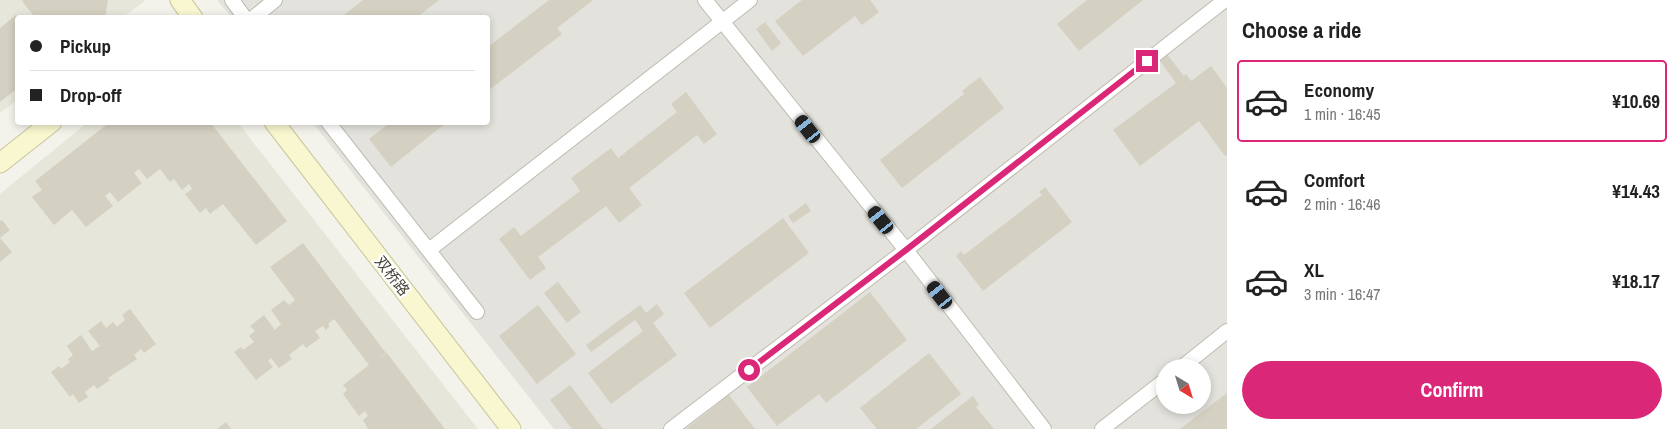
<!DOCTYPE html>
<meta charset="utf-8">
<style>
:root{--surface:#fff;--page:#f2f2f2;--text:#222;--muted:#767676;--line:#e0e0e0;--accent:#db2777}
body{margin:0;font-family:"Archivo Narrow","Noto Sans SC",sans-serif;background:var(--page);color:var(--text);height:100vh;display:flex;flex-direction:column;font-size:19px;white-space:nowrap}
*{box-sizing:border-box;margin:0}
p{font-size:16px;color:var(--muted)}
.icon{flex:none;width:28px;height:28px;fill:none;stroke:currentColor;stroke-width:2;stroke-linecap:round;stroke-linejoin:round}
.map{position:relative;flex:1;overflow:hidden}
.panel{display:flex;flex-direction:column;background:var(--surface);width:450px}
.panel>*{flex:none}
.hud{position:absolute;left:15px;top:15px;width:475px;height:110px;border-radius:5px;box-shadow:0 2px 8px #0003;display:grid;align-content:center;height:110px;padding:0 15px;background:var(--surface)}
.needle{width:32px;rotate:142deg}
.buttons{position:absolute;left:1156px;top:359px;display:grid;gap:10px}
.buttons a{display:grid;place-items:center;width:55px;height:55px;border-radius:50%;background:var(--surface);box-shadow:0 2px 8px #0003;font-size:25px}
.end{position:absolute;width:22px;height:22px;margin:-11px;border:6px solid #db2777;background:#fff;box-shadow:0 0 0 2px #fff}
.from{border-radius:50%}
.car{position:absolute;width:15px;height:30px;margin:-15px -8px;border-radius:6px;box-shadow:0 0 4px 1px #0007;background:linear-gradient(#222 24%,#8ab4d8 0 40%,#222 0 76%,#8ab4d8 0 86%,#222 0)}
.hud b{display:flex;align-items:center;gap:18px;height:48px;font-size:19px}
.hud b+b{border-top:1px solid var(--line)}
.hud i{width:12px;height:12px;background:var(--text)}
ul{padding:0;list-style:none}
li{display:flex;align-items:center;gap:15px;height:82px;margin:0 10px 8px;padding:0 5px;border:2px solid transparent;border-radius:5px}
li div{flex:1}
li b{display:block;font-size:19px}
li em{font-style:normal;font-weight:700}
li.on{border-color:var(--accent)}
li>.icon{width:45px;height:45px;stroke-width:1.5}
h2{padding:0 15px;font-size:22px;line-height:60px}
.cta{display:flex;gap:10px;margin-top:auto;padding:10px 15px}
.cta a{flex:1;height:58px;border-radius:30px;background:var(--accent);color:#fff;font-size:20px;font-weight:700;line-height:58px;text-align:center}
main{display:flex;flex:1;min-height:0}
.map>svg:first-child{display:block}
</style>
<main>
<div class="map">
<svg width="1227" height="429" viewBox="0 0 1227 429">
<rect width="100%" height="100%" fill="#f4f3eb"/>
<g fill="#e7e6da">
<polygon points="0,0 144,0 145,1 123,17 18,18 17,100 0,113"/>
<polygon points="88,122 238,123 478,429 0,429 0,194"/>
</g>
<path fill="#e4e2dc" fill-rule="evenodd" d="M217 0H1227V429H554L313 123 488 122V18L231 17ZM1165 368H1202V405H1165Z"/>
<g fill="#d4d1c2">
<polygon points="24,0 108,0 105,18 32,18 34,16 22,1"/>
<polygon points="363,0 439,0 416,18 340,18"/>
<polygon points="549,0 593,0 557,28 562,34 488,91 488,47"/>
<polygon points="802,0 870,0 879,12 862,25 855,16 803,56 775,21"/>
<polygon points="1087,0 1143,0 1079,51 1057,24"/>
<polygon points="16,15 18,17 18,88 0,102 0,28"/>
<polygon points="765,22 781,43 772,51 756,29"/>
<polygon points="1165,52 1184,76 1186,74 1191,81 1211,66 1227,88 1227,155 1225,156 1199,121 1140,166 1113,130 1176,83 1157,57"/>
<polygon points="980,77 1004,108 902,188 880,160 964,94 962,91"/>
<polygon points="686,92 717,134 704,144 697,135 629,188 642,205 619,223 606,206 538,257 546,268 530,280 499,239 514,227 521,236 580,191 571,178 611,148 618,158 677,112 671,104"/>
<polygon points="110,122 210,122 287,221 256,245 223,204 210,214 206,208 200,213 185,194 192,189 189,184 182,190 174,179 170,182 160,169 147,179 139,169 134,173 142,183 118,202 110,192 105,196 113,206 86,227 72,210 54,225 32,197 42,190 35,181"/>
<polygon points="391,122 447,122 391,167 369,139"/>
<polygon points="1045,187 1072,222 983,291 956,256 961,251 964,255 1042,195 1039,192"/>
<polygon points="806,203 811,211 793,223 788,216"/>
<polygon points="783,218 809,253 710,328 684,293"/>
<polygon points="2,220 10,230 0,238 12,252 0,262 0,221"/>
<polygon points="303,243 386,353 376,361 387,353 445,429 368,429 363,420 368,416 365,411 359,416 343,394 347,390 343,385 369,365 334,319 328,324 330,326 326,330 323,326 315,331 320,338 306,348 303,344 289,355 292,359 279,368 271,358 268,361 273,367 256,380 234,352 241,347 243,350 254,342 249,336 255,331 250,326 264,315 275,330 281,324 271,310 284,300 289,305 295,300 270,267"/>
<polygon points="558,282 581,312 567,323 544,293"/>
<polygon points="870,292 907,340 826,403 819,394 777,426 747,387"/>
<polygon points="657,304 664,314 653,323 677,355 611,404 588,373 643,331 635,320 591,352 586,345 640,305 646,313"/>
<polygon points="538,305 576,354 537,384 499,336"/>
<polygon points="130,309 156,344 144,353 141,349 134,355 137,359 108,378 110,380 97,389 94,385 85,392 88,397 79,403 73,394 70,397 51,372 59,366 61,369 70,362 68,359 73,355 67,346 81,335 92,351 100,346 88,331 101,321 106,328 113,322 117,327 125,320 122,315"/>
<polygon points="929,353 961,394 916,429 877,429 860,408"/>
<polygon points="570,385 603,429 572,429 550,400"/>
<polygon points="1227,393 1227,429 1180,429"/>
<polygon points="729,395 755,429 686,429"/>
<polygon points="973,396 979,405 976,407 994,429 931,429"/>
<polygon points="226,422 231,429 217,429"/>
</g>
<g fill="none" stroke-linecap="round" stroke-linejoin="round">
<g stroke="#bebcaf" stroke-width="16">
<g id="street">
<polyline points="232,0 245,18"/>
<polyline points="705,0 906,250 1044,429"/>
<polyline points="253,18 275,0"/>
<polyline points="328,122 477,312"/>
<polyline points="429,250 750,0"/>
<polyline points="1181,368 1227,331"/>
<polyline points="671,429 906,250 1225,0"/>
<polyline points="1102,429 1165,380"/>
</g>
</g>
<g stroke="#c8c59c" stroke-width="21">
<g id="secondary">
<polyline points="180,0 193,18"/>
<polyline points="274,122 511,429"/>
<polyline points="0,163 52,122"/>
</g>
</g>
<use href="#street" stroke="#fff" stroke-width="14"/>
<use href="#secondary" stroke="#f9f7d0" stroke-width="19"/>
</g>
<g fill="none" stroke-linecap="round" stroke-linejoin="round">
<polyline stroke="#db2777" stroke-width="6" points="749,370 906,250 1147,61"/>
</g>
<g text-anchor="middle" stroke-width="4.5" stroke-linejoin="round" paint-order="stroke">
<g font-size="15" fill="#47453a" stroke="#fff">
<text transform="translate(392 276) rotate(52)" y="5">双桥路</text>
</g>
</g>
</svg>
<div class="buttons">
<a><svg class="needle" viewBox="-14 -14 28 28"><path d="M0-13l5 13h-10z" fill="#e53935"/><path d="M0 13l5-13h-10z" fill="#767676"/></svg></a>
</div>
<i class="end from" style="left:749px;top:370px"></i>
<i class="end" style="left:1147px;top:61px"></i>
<i class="car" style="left:808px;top:129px;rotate:322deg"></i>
<i class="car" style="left:881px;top:220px;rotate:321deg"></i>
<i class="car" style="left:940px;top:295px;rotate:322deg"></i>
<div class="hud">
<b><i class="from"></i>Pickup</b>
<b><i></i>Drop-off</b>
</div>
</div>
<section class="panel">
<h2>Choose a ride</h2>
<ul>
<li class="on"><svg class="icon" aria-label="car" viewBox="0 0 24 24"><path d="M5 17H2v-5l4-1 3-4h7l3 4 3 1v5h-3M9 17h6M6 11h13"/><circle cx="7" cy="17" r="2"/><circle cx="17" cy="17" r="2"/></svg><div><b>Economy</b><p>1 min · 16:45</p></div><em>¥10.69</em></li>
<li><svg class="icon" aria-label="car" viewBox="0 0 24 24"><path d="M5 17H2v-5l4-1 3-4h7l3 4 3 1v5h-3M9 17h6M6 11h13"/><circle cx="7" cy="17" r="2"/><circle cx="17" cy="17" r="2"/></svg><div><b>Comfort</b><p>2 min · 16:46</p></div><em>¥14.43</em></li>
<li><svg class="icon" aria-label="car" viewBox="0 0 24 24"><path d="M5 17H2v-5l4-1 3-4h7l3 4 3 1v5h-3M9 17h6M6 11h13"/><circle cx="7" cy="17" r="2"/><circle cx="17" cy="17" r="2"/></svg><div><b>XL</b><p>3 min · 16:47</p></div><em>¥18.17</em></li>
</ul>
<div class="cta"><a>Confirm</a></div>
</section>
</main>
